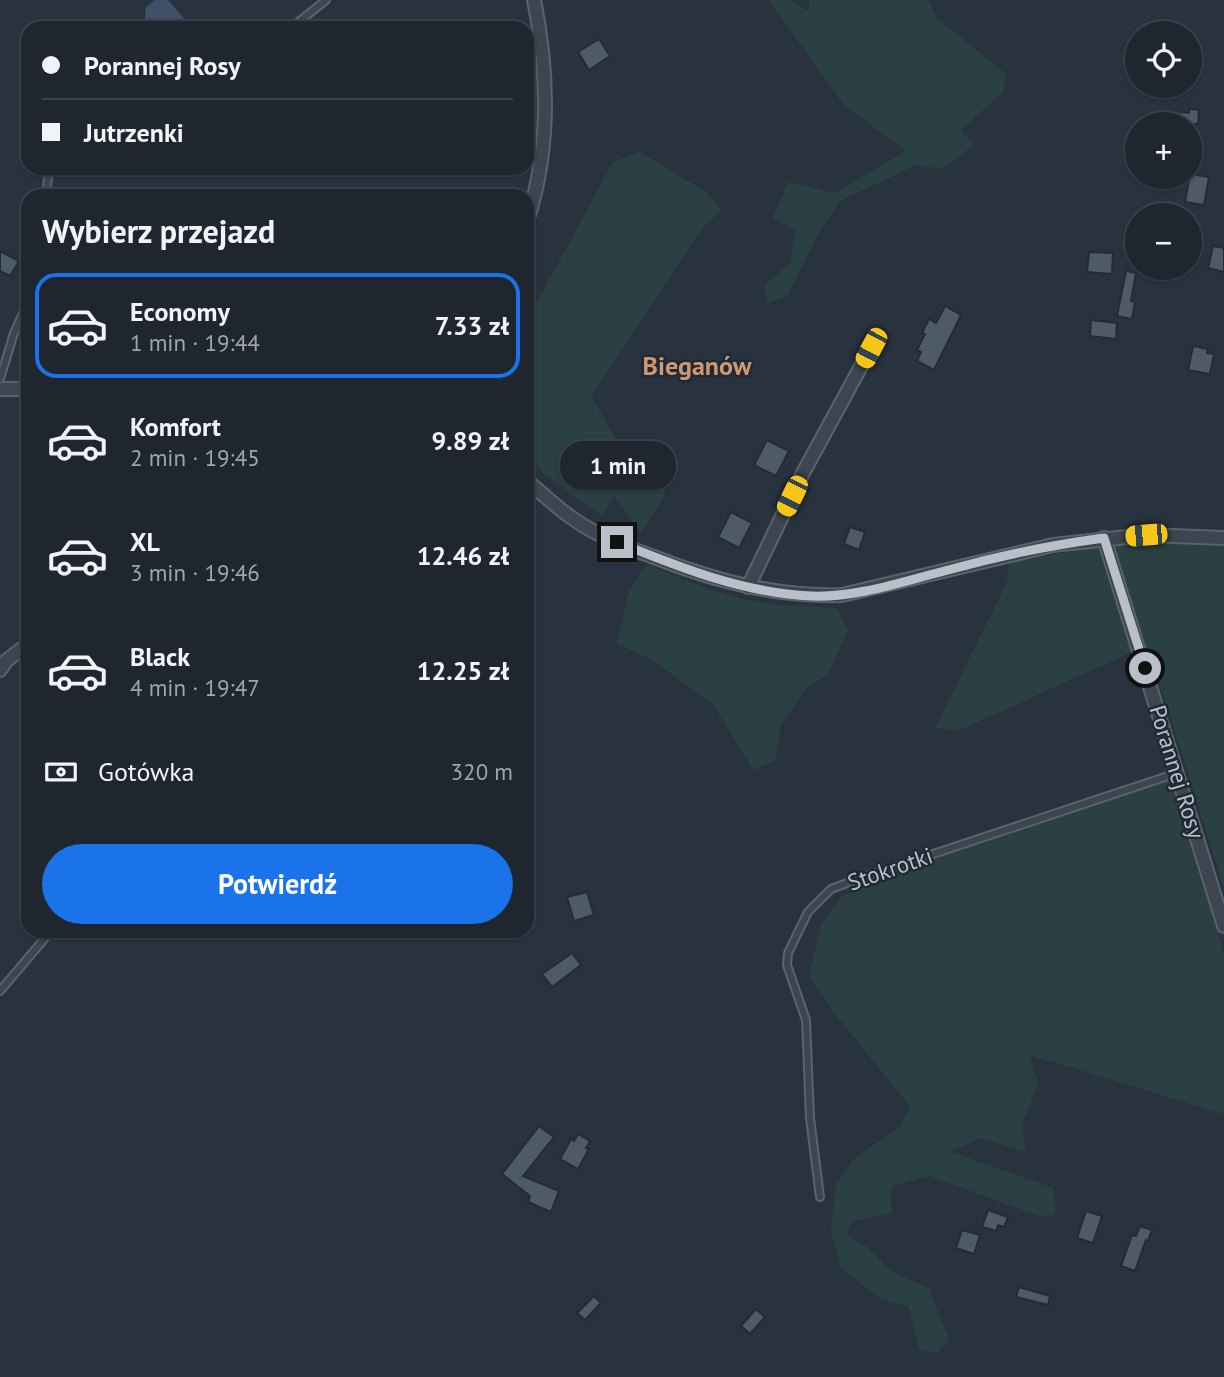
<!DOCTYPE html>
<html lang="pl">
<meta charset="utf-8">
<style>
:root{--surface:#1f2630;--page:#272e38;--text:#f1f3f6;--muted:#a1a5ab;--line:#3c434c;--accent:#1a73e8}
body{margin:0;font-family:"PT Sans",sans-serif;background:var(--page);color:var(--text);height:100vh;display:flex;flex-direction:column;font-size:26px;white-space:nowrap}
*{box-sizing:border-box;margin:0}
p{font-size:23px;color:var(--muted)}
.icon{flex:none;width:38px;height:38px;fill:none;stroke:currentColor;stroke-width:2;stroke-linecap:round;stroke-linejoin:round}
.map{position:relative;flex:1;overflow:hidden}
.details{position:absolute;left:21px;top:189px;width:513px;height:749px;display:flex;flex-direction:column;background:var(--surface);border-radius:21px;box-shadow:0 2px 5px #0004,0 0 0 2px var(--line)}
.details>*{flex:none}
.banner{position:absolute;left:21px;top:21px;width:513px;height:154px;border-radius:21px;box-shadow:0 2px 5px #0004,0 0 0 2px var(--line);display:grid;align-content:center;height:154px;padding:0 21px;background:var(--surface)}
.buttons{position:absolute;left:1125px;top:21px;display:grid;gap:14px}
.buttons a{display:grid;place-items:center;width:77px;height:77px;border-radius:50%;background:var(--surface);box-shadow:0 2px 5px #0004,0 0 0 2px var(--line);font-size:35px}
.end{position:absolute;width:32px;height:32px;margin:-16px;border:9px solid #b9c0ca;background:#111;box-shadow:0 0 0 4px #111}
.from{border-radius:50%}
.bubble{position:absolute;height:49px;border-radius:24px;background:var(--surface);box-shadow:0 2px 5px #0004,0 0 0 2px var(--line);font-size:23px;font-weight:800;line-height:49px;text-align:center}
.car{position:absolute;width:21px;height:42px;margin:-21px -10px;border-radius:9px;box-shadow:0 0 5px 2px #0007;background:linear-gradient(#f5c518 24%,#345 0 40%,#f5c518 0 76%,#345 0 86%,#f5c518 0)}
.banner b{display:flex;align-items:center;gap:24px;height:66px;font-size:26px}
.banner b+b{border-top:2px solid var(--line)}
.banner i{width:18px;height:18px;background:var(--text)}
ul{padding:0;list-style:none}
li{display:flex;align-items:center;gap:21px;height:105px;margin:0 14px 10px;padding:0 7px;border:4px solid transparent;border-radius:21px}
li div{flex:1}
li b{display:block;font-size:26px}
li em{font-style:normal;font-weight:800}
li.active{border-color:var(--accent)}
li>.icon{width:63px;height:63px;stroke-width:1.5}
h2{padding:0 21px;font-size:32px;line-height:84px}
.pay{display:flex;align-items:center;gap:18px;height:77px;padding:0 21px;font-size:26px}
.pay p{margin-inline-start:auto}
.button{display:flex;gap:14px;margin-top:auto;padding:14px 21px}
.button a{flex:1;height:80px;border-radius:42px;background:var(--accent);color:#fff;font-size:28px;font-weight:800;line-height:80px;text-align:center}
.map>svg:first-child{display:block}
</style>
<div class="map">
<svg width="1224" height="1377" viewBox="0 0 1224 1377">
<rect width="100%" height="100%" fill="#293340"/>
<g fill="#2b4042">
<polygon points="769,0 789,0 809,11 809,0 928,0 937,18 1006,74 1003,92 961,130 974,145 942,169 916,165 840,201 820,231 788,295 767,304 764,286 791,262 795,230 773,218 788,182 835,193 906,151 843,104"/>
<polygon points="640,152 706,192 722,210 703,227 591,396 628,460 655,455 665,495 641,533 614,495 602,516 545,475 527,452 527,321 613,162"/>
<polygon points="1154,543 1224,546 1224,888 1174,729 1113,548 1121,544"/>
<polygon points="1096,547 1102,555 1134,651 960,730 935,728 1008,580 1007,568 1014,561"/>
<path d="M647 564C678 577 708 590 739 598 771 606 804 606 836 608L848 630 828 675 807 687 781 725 775 761 753 770 713 704 652 660 617 643 629 591Z"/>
<polygon points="1168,780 1174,783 1224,954 1224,1114 1030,1055 1038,1085 1022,1124 1026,1152 980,1138 951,1152 1054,1188 1055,1215 1039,1216 929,1176 891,1186 892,1213 852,1221 847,1235 867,1247 893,1272 929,1288 949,1340 937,1353 919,1350 909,1307 881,1299 841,1268 831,1232 836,1184 855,1158 900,1127 910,1106 835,1014 809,976 821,925 842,896 900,869"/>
</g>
<polygon fill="#405068" points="155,0 168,0 192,28 148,28 145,18 146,7"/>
<g fill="#4f5a69" stroke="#232b37" stroke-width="2">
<polygon points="599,39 610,56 589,70 578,52"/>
<polygon points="1189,109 1199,110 1198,124 1178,124 1180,112 1189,113"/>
<polygon points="1190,174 1209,177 1204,205 1185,202"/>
<polygon points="1213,246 1224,248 1224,272 1208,268"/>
<polygon points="0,251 19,261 10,276 0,271"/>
<polygon points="1089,252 1113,253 1112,274 1087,272"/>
<polygon points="1126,271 1136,273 1131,301 1135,302 1132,319 1117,316"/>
<polygon points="945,306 961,315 934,370 917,361 921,352 917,350 925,334 922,333 929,319 936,323"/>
<polygon points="1091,320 1117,323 1116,339 1090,336"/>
<polygon points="1193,346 1208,349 1207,353 1214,354 1210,374 1188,370"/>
<polygon points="767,440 789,451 776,476 754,465"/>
<polygon points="731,512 752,523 739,548 718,537"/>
<polygon points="850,527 865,532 859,550 844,544"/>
<polygon points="587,892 594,915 574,921 567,897"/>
<polygon points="572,953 581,965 552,987 542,974"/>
<polygon points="539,1126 554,1137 523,1176 559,1191 551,1212 528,1202 530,1196 502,1174"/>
<polygon points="578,1134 590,1141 586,1148 589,1149 578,1169 560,1159 571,1139 574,1141"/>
<polygon points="988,1210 1008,1217 1004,1227 998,1225 996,1231 982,1227"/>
<polygon points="1086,1211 1102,1216 1093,1243 1077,1238"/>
<polygon points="1140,1226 1152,1230 1148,1241 1146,1240 1135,1271 1121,1266 1132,1235 1136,1236"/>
<polygon points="962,1230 980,1235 974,1254 956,1248"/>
<polygon points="1019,1287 1050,1296 1048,1305 1016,1297"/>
<polygon points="594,1296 601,1303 585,1320 577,1313"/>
<polygon points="756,1309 765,1317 750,1334 741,1326"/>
</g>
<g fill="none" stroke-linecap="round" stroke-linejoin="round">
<g stroke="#5a626d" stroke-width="10">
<g id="lane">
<polyline points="291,28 326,0"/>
<polyline points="46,196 49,168"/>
<polyline points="0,379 14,333 28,302"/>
<polyline points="0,991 51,931"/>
<polyline points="820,1197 810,1118 806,1020 787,965 788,953 808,912 831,889 855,880 1177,773"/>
</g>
</g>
<g stroke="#5a626d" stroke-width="16">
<g id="street">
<path d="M527 221C551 148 549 74 534 0"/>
<polyline points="0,389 28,389"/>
<path d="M527 481C542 493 556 507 572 518 597 536 626 547 654 557 715 581 776 597 842 595L1053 545 1146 535 1224 538"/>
<polyline points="1104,538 1224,926"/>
<polyline points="748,587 803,473 871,348"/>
<polyline points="0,670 6,661 28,644"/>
</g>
</g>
<use href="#lane" stroke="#3c4550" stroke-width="6"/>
<use href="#street" stroke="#3c4550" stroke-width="12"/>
</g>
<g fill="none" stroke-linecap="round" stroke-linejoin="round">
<path stroke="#b9c0ca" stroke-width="9" d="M617 542C679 567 743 593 811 596 858 598 907 580 952 569 1002 555 1052 545 1104 538L1145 668"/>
</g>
<g text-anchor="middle" stroke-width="5" stroke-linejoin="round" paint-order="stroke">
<g font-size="23" fill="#b9c0ca" stroke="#212935">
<text transform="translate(1177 772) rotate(73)" y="8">Porannej Rosy</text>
<text transform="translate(890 869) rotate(-19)" y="8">Stokrotki</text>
</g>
<g font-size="26" font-weight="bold" fill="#ce9971" stroke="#212935">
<text x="697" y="375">Bieganów</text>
</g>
</g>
</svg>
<div class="buttons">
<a><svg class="icon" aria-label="locate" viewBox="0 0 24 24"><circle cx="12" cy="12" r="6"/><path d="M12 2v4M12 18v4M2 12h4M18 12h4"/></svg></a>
<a>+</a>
<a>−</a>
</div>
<i class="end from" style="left:1145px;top:668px"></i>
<i class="end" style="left:617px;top:542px"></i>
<div class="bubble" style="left:560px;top:441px;width:116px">1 min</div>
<i class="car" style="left:871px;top:348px;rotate:208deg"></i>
<i class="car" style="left:792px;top:496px;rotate:206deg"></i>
<i class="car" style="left:1146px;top:535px;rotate:265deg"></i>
<div class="banner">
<b><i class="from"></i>Porannej Rosy</b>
<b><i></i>Jutrzenki</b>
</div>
<section class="details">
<h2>Wybierz przejazd</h2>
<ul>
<li class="active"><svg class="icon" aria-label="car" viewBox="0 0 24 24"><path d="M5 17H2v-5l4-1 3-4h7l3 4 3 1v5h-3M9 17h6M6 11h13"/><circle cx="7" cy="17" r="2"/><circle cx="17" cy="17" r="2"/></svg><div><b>Economy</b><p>1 min · 19:44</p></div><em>7.33 zł</em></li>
<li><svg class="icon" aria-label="car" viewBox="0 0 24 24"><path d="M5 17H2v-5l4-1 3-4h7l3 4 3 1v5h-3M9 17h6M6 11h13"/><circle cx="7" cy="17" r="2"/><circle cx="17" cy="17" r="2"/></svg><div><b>Komfort</b><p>2 min · 19:45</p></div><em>9.89 zł</em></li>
<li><svg class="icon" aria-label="car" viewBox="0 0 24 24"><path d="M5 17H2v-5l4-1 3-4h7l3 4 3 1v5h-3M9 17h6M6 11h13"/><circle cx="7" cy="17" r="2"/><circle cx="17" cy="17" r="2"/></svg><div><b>XL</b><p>3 min · 19:46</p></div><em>12.46 zł</em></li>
<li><svg class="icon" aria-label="car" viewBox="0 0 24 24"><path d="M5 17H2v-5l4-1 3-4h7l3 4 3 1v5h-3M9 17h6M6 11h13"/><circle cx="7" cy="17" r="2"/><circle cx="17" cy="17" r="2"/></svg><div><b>Black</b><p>4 min · 19:47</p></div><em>12.25 zł</em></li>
</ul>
<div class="pay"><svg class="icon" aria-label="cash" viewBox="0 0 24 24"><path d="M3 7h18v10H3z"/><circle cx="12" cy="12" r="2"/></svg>Gotówka<p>320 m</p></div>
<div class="button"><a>Potwierdź</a></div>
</section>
</div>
